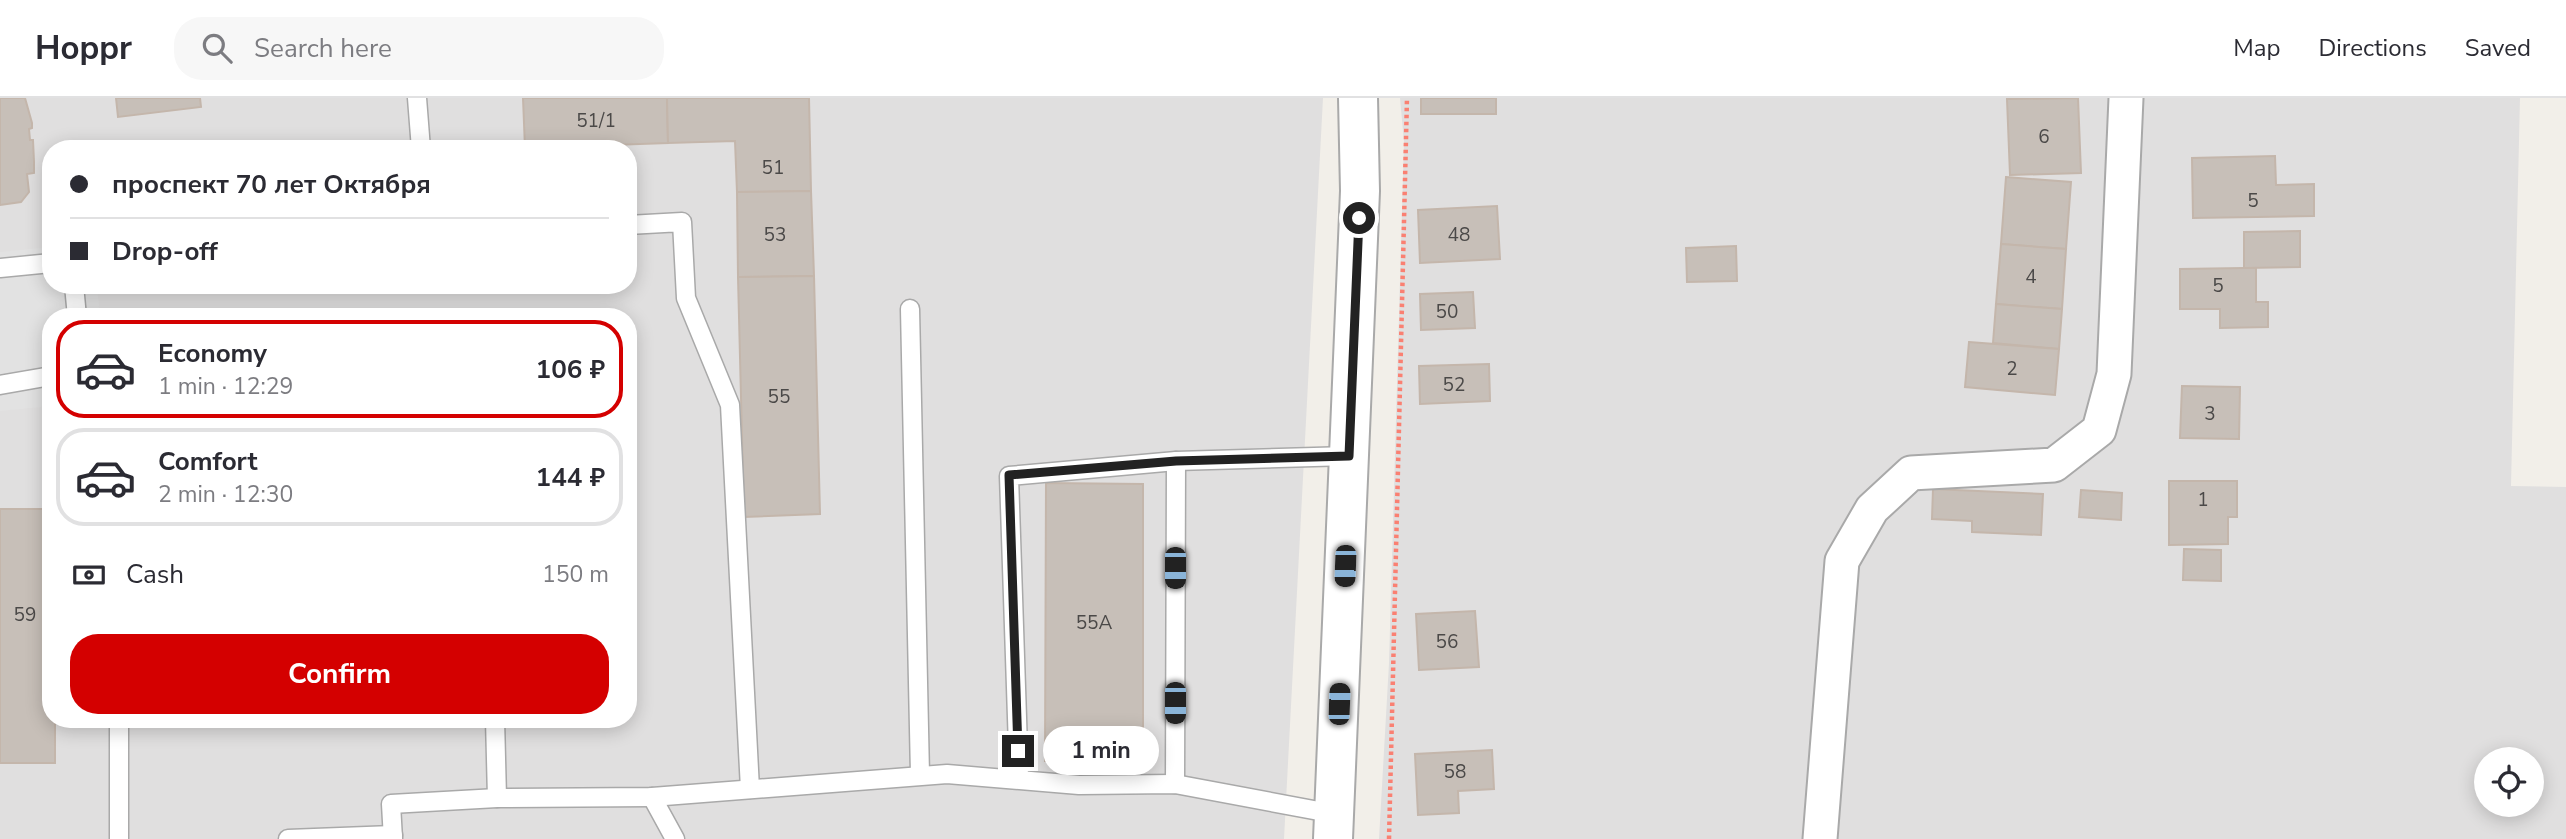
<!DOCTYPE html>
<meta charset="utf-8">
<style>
:root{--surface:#fff;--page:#f7f7f7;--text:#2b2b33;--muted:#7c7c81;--line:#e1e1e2;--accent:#d40000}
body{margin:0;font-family:"Nunito Sans",sans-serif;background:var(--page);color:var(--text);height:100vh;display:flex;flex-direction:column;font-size:26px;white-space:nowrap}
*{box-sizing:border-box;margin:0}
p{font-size:23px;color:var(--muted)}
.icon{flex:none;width:38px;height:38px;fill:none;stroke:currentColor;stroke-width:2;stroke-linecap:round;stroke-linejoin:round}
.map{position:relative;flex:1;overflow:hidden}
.drawer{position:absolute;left:42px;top:210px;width:595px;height:420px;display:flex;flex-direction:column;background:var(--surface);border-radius:28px;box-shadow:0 4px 18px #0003}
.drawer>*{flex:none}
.top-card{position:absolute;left:42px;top:42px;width:595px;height:154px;border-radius:28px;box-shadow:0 4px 18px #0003;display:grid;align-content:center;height:154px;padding:0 28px;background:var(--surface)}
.buttons{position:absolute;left:2474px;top:649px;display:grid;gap:14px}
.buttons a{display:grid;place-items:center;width:70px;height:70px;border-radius:50%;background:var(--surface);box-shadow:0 4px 18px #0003;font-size:35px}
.end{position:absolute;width:32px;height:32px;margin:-16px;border:9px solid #222;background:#fff;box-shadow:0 0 0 4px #fff}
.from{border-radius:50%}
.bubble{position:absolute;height:49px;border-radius:24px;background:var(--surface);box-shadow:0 4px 18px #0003;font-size:23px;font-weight:700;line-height:49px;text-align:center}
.car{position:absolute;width:21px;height:42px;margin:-21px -10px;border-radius:9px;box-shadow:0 0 5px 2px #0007;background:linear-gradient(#222 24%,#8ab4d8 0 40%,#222 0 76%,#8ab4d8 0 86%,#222 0)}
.top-card b{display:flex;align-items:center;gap:24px;height:66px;font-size:26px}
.top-card b+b{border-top:2px solid var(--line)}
.top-card i{width:18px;height:18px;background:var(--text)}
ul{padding:12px 0 0;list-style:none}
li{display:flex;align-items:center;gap:21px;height:98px;margin:0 14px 10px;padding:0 14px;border:4px solid var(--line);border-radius:28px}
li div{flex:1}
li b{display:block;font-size:26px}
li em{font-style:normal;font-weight:700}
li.active{border-color:var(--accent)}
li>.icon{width:63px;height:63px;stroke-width:1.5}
.pay{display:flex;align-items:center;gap:18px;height:77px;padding:0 28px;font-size:26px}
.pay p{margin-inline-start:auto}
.button{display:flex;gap:14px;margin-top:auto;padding:14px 28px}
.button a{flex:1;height:80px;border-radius:28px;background:var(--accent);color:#fff;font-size:28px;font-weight:700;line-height:80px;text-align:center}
header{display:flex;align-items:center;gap:42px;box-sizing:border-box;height:98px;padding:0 35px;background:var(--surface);border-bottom:2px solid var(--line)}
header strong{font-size:33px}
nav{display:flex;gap:38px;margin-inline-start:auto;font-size:24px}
.search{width:490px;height:63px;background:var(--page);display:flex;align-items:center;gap:18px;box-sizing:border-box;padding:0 24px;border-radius:28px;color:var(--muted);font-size:26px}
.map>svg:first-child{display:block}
</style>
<header>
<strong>Hoppr</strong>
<div class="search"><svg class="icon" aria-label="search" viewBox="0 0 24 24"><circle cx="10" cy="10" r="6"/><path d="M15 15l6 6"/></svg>Search here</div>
<nav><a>Map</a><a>Directions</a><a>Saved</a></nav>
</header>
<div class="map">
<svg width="2566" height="741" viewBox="0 0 2566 741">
<rect width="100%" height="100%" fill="#f2efe9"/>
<g fill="#e0dfdf" fill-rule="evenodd">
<path d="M0 0H1323L1284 741H0ZM51 51H628V187H51ZM51 219H628V621H51Z"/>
<path d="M1400 0H2520L2511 388 2566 389V741H1379L1389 565 1404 44ZM2487 662H2532V707H2487Z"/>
</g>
<polygon fill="#e2e2e2" points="51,149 51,187 97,187 100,219 51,219 51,308 0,313 0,154"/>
<g fill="#c7bfb8" stroke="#c4b6ab" stroke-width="2">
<polygon points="0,0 25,0 32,25 32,30 29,31 30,42 33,42 34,64 34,75 27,76 29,94 21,104 0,107"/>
<polygon points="116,0 200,0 201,9 118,19"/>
<polygon points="523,0 667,0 668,45 525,50"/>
<polygon points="667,0 809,0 811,93 737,94 735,43 668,45"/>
<rect x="1421" y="0" width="75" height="16"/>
<polygon points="2078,0 2081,75 2010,77 2007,1"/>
<polygon points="2275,58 2276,87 2314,86 2314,118 2193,120 2192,60"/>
<polygon points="2006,79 2071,84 2066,151 2001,146"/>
<polygon points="811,93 814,178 738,179 737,94"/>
<polygon points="1497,108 1500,161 1420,165 1418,112"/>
<polygon points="2300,133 2300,169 2244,170 2244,134"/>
<polygon points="2001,146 2066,151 2062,211 1996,206"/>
<polygon points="1736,148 1737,183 1687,184 1686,150"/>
<polygon points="2244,170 2256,170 2256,204 2268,204 2268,229 2220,230 2220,211 2180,211 2180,171"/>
<polygon points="814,178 820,416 744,419 738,179"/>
<polygon points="1473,194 1475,230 1421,232 1420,196"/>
<polygon points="1996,206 2062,211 2059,251 1993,245"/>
<polygon points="1969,244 2059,251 2055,297 1965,289"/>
<polygon points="1489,266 1490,303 1420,306 1419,268"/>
<polygon points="2182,288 2240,289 2239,341 2180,340"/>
<polygon points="2169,383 2237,383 2237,419 2228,419 2228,446 2169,447"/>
<polygon points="1046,385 1143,386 1143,663 1045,663"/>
<polygon points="1933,391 2043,396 2041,437 1972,434 1972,423 1932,421"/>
<polygon points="2081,392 2122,395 2121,422 2079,419"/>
<polygon points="0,411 51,411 51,621 55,621 55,665 0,665"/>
<polygon points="2184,451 2221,452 2221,483 2183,482"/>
<polygon points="1475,513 1479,569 1419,572 1416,516"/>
<polygon points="1492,652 1494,691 1458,693 1459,715 1418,717 1415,656"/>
</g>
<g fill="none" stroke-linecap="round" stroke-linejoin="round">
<g stroke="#a9a9a9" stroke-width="21">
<g id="service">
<polyline points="417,0 421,51"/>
<polyline points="628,127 682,124 686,200 730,307 750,691"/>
<polyline points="0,170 51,165"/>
<polyline points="74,187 77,219"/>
<polyline points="910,211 920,677"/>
<polyline points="0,287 51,278"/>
<polyline points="495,621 497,700"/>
<polyline points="1019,680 1009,378 1176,363 1349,358"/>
<polyline points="1175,686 1176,363"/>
<polyline points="652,699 675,741"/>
<polyline points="119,741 119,621"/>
<polyline points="288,741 393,737"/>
<polyline points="393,741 391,706 497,700 652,699 947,676 1079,687 1175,686 1335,716"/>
</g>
</g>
<g stroke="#a9a9a9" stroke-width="37">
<polyline id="minor" points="1820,741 1842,463 1872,411 1911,375 2054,367 2099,332 2114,276 2126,0"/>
</g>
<g stroke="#a9a9a9" stroke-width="42">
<polyline id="tertiary" points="1333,741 1360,93 1358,0"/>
</g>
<polyline stroke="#fa8072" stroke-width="4.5" stroke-dasharray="3.5 3.5" stroke-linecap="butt" points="1389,741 1407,0"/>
<use href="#service" stroke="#fff" stroke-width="18"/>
<use href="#minor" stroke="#fff" stroke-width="33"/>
<use href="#tertiary" stroke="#fff" stroke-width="38"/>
</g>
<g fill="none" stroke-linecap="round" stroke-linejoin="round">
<polyline stroke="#222" stroke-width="9" points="1018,653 1009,377 1176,363 1349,358 1359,120"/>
</g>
<g text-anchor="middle" stroke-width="5" stroke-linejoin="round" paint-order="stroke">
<g font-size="19" fill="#4b4948">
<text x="596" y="29">51/1</text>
<text x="2044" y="45">6</text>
<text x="773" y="76">51</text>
<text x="2253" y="109">5</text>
<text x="775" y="143">53</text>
<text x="1459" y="143">48</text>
<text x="2031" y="185">4</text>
<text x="2218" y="194">5</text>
<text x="1447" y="220">50</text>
<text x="2012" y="277">2</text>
<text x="1454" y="293">52</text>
<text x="779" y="305">55</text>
<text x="2210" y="322">3</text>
<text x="2203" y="408">1</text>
<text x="25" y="523">59</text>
<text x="1094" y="531">55А</text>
<text x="1447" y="550">56</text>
<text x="1455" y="680">58</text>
</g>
</g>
</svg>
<div class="buttons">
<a><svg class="icon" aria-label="locate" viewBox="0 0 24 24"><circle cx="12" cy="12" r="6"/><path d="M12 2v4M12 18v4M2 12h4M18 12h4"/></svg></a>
</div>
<i class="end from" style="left:1359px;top:120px"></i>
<i class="end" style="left:1018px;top:653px"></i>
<div class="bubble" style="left:1043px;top:628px;width:116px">1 min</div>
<i class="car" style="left:1345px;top:468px;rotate:182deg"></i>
<i class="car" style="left:1175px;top:470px;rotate:180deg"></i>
<i class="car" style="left:1175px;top:605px;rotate:180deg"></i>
<i class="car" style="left:1339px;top:606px;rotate:2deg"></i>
<div class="top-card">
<b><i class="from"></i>проспект 70 лет Октября</b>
<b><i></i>Drop-off</b>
</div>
<section class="drawer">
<ul>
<li class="active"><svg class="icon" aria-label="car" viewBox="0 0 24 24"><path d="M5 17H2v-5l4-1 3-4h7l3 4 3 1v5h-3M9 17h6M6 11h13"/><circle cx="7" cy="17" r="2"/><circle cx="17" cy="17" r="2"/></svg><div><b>Economy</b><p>1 min · 12:29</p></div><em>106 ₽</em></li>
<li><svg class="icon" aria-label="car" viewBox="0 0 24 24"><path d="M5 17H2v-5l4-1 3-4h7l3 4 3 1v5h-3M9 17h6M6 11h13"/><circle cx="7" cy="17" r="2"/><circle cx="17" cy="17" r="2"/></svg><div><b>Comfort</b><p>2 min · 12:30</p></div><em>144 ₽</em></li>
</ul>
<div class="pay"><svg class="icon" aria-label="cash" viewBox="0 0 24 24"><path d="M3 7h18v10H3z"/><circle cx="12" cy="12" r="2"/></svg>Cash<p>150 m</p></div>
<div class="button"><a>Confirm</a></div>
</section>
</div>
